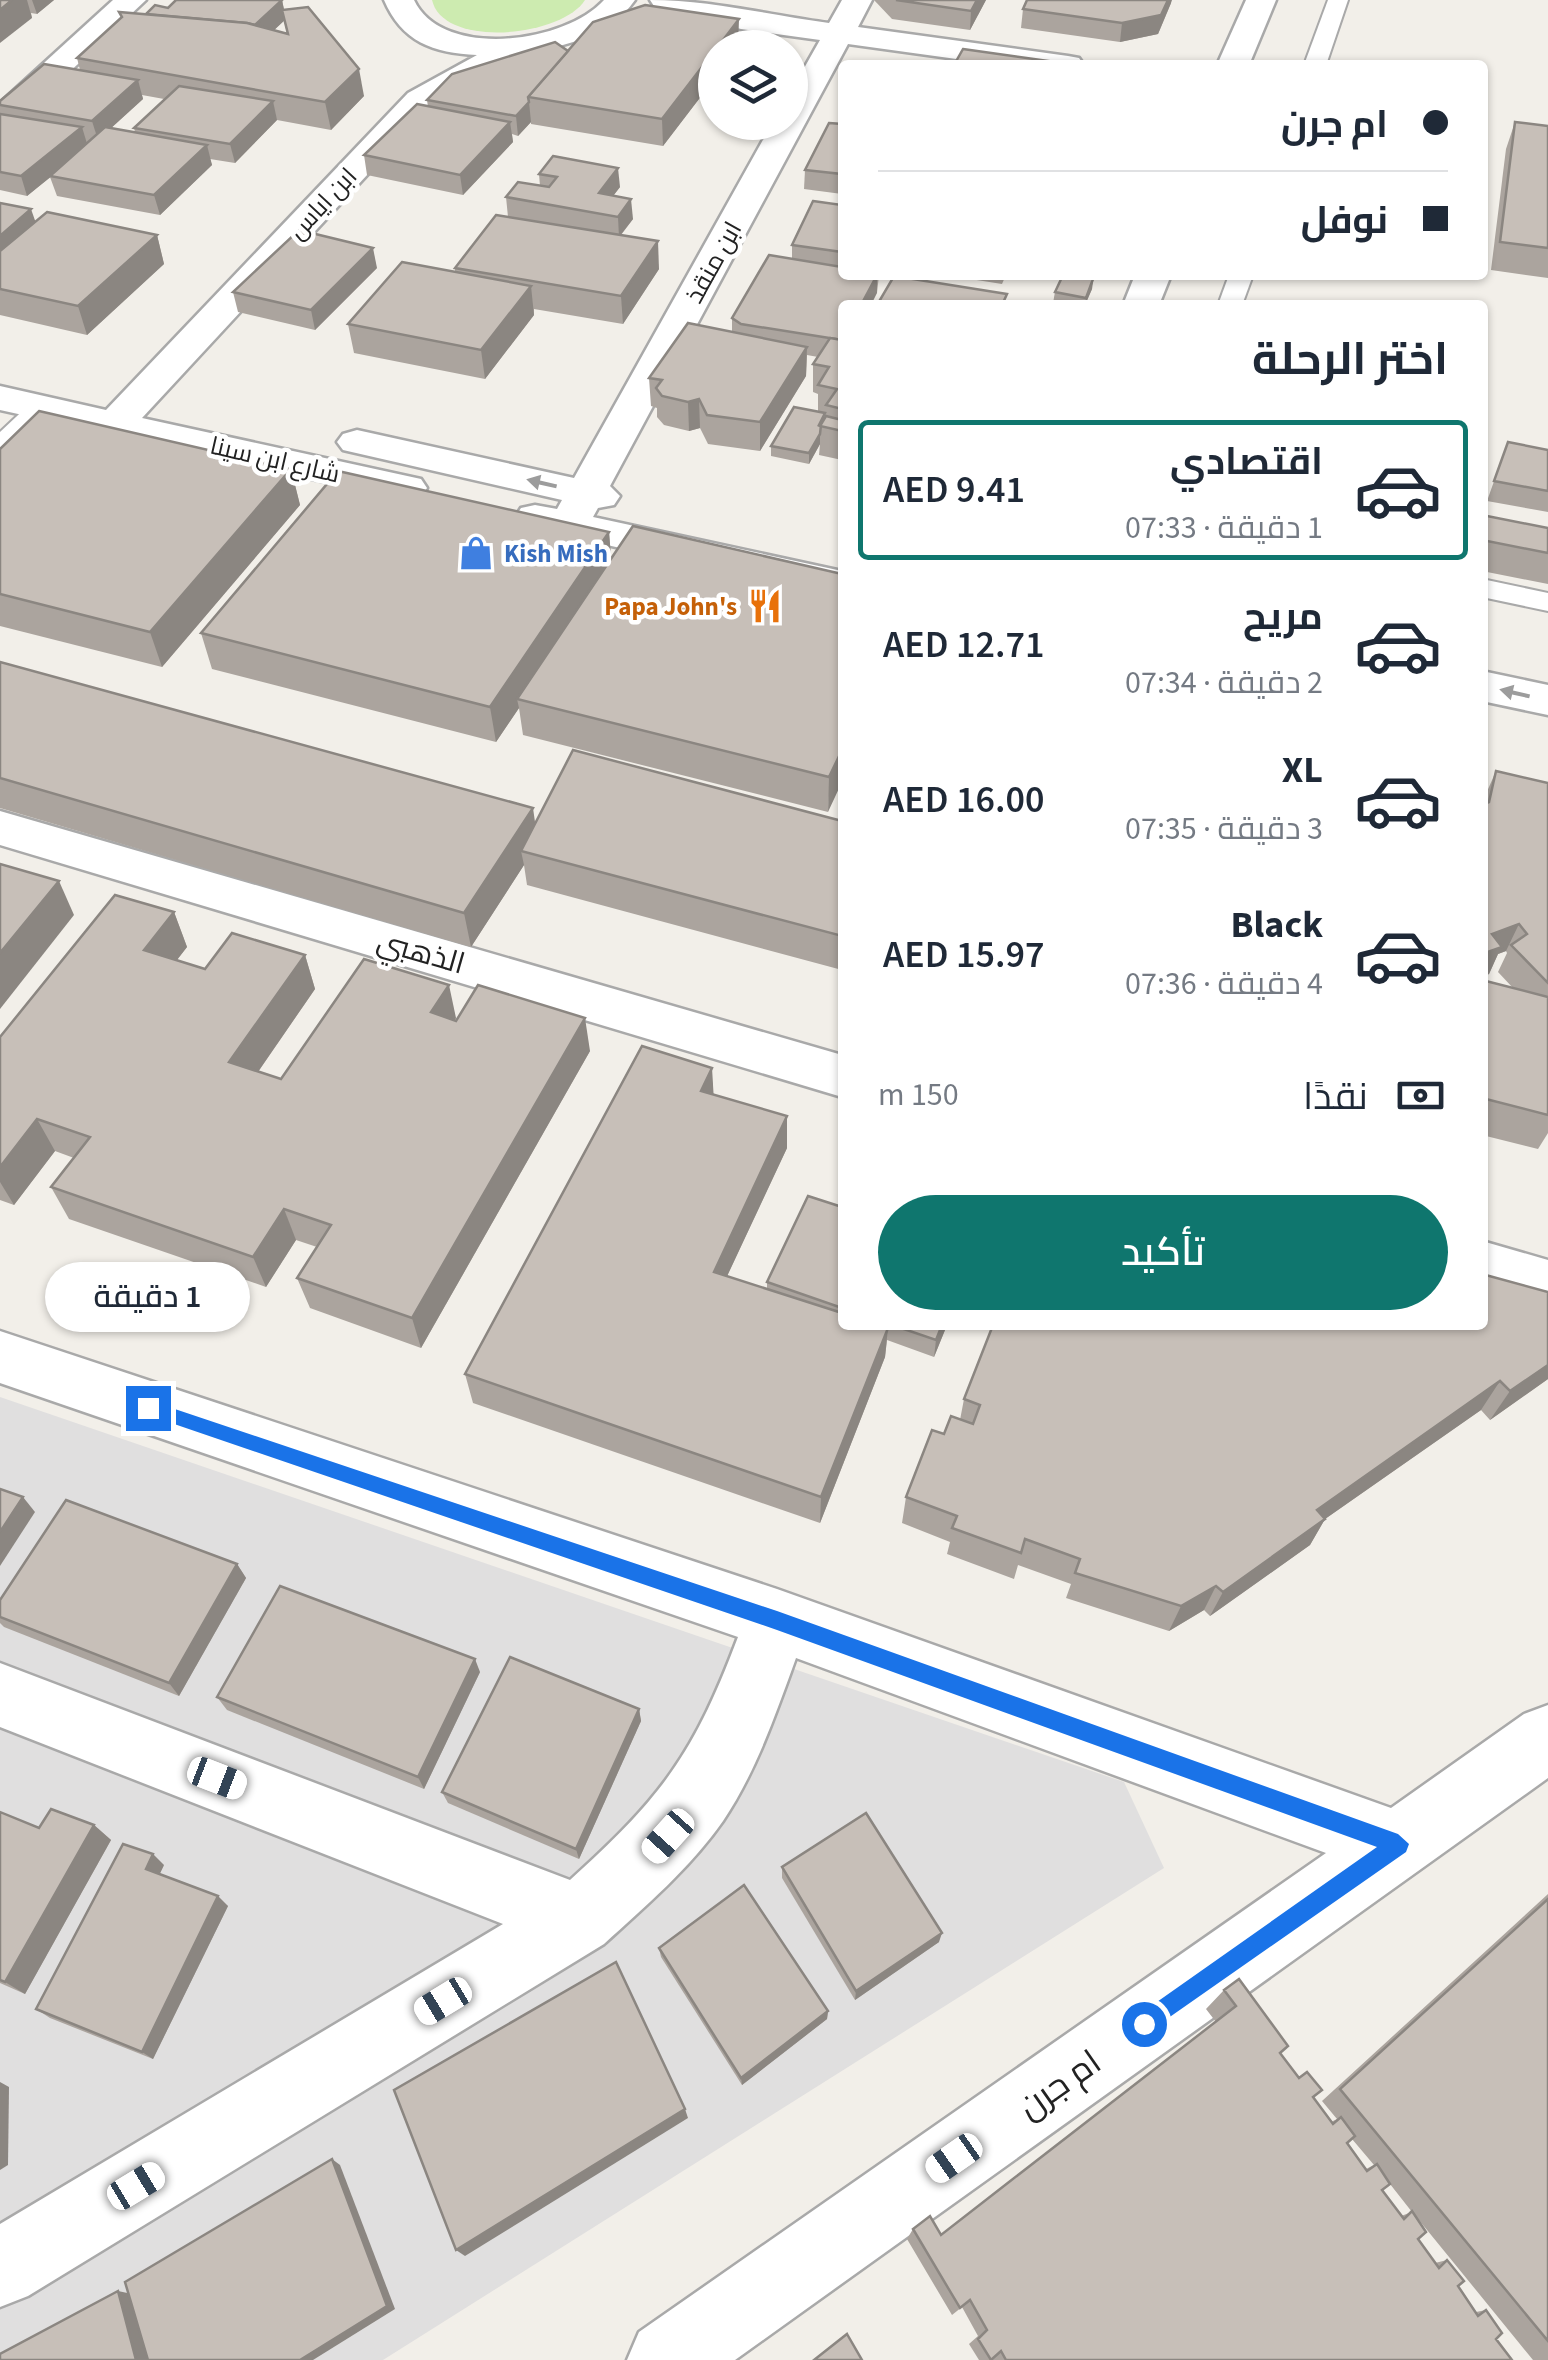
<!DOCTYPE html>
<html lang="ar">
<meta charset="utf-8">
<style>
:root{--surface:#fff;--page:#f2f2f3;--text:#1f2937;--muted:#747a83;--line:#e0e1e3;--accent:#0f766e}
body{margin:0;font-family:"Source Sans 3",Cairo,sans-serif;background:var(--page);color:var(--text);direction:rtl;height:100vh;display:flex;flex-direction:column;font-size:38px;white-space:nowrap}
*{box-sizing:border-box;margin:0}
p{font-size:32px;color:var(--muted)}
.icon{flex:none;width:55px;height:55px;fill:none;stroke:currentColor;stroke-width:2;stroke-linecap:round;stroke-linejoin:round}
.map{position:relative;flex:1;overflow:hidden;direction:ltr}
.sheet{position:absolute;left:838px;top:300px;width:650px;height:1030px;display:flex;flex-direction:column;background:var(--surface);border-radius:10px;box-shadow:0 2px 8px #0004;direction:rtl}
.sheet>*{flex:none}
.hud{position:absolute;left:838px;top:60px;width:650px;height:220px;border-radius:10px;box-shadow:0 2px 8px #0004;direction:rtl;display:grid;align-content:center;height:220px;padding:0 40px;background:var(--surface)}
.controls{position:absolute;left:698px;top:30px;display:grid;gap:20px}
.controls a{display:grid;place-items:center;width:110px;height:110px;border-radius:50%;background:var(--surface);box-shadow:0 2px 8px #0004;font-size:50px}
.end{position:absolute;width:45px;height:45px;margin:-22px;border:12px solid #1a73e8;background:#fff;box-shadow:0 0 0 5px #fff}
.from{border-radius:50%}
.bubble{position:absolute;height:70px;border-radius:35px;background:var(--surface);box-shadow:0 2px 8px #0004;font-size:32px;font-weight:600;line-height:70px;text-align:center;direction:rtl}
.car{position:absolute;width:30px;height:60px;margin:-30px -15px;border-radius:12px;box-shadow:0 0 8px 2px #0007;background:linear-gradient(#fff 24%,#345 0 40%,#fff 0 76%,#345 0 86%,#fff 0)}
.hud b{display:flex;align-items:center;gap:35px;height:95px;font-size:38px}
.hud b+b{border-top:2px solid var(--line)}
.hud i{width:25px;height:25px;background:var(--text)}
ul{padding:0;list-style:none}
li{display:flex;align-items:center;gap:30px;height:140px;margin:0 20px 15px;padding:0 20px;border:5px solid transparent;border-radius:10px}
li div{flex:1}
li b{display:block;font-size:38px}
li em{font-style:normal;font-weight:600}
li.active{border-color:var(--accent)}
li>.icon{width:90px;height:90px;stroke-width:1.5}
h2{padding:0 40px;font-size:45px;line-height:120px}
.pay{display:flex;align-items:center;gap:25px;height:110px;padding:0 40px;font-size:38px}
.pay p{margin-inline-start:auto}
.action{display:flex;gap:20px;margin-top:auto;padding:20px 40px}
.action a{flex:1;height:115px;border-radius:60px;background:var(--accent);color:#fff;font-size:40px;font-weight:600;line-height:115px;text-align:center}
.map>svg:first-child{display:block}
</style>
<div class="map">
<svg width="1548" height="2360" viewBox="0 0 1548 2360">
<rect width="100%" height="100%" fill="#f2efe9"/>
<polygon fill="#e0dfdf" points="0,1397 1124,1782 1164,1868 383,2360 0,2360"/>
<path fill="#cdebb0" d="M432 0H585C562 37 443 49 432 0Z"/>
<g fill="none" stroke-linecap="round" stroke-linejoin="round">
<g stroke="#a9a9a9" stroke-width="4">
<g id="service">
<polygon points="1328,0 1348,0 1326,65 1304,65"/>
<polygon points="1229,275 1253,275 1242,305 1218,305"/>
<polygon points="42,399 51,401 55,407 51,413 10,453 0,455 0,432 33,401"/>
<polygon points="1482,579 1548,593 1548,611 1482,597"/>
</g>
</g>
<g stroke="#a9a9a9" stroke-width="5">
<g id="minor">
<polygon points="113,0 146,0 11,127 0,130 0,103"/>
<path d="M384 0H414C442 60 566 43 604 0H635C609 37 575 41 535 53 498 64 463 87 430 107L142 418 421 479 427 488 421 497 407 500 0 410V386L106 410 408 93 477 55C433 53 402 42 384 0Z"/>
<path d="M650 0C710 0 769 15 829 23L842 0H872L858 27 1068 56 1079 58 1084 65H1000L848 44 610 486 620 496 614 505 598 508 593 517 842 571V597L521 526 515 517 521 508 535 505 557 509 562 500 343 450 337 442 343 434 357 430 574 478 773 122H790V93L820 40 741 29 654 6Z"/>
<polygon points="1246,0 1276,0 1249,65 1217,65"/>
<polygon points="1135,275 1171,275 1159,305 1123,305"/>
<polygon points="1482,671 1548,685 1548,715 1482,701"/>
<polygon points="0,811 842,1055 842,1097 0,845"/>
<polygon points="1482,1241 1548,1260 1548,1308 1482,1289"/>
<path d="M0 1331 777 1589 1391 1808 1524 1714 1548 1705V1778L735 2360H627L639 2332 1326 1853 796 1658C776 1713 756 1772 723 1821 690 1868 646 1906 604 1944L28 2296 0 2307V2224L503 1924 0 1727V1663L570 1880C662 1797 694 1754 738 1637L0 1383Z"/>
</g>
</g>
<use href="#service" fill="#fff" fill-rule="evenodd"/>
<use href="#minor" fill="#fff" fill-rule="evenodd"/>
</g>
<g fill="#aba49e" fill-rule="evenodd">
<polygon points="0,0 54,0 37,14 31,13 32,18"/>
<path d="M282 0 284 10 364 96 331 130 277 120 235 163 210 159 212 165 160 215 57 196 50 177 27 196 0 190V101L80 70 77 58 121 18 119 12 146 14ZM284 20 287 34 274 30ZM142 95 164 99 134 128 135 132 111 128 143 99Z"/>
<polygon points="874,0 986,0 970,30 892,19"/>
<polygon points="1171,3 1158,34 1120,42 1021,28 1023,9"/>
<polygon points="739,46 715,48 715,78 663,146 531,124 531,122 518,136 512,134 513,142 463,195 367,175 364,155 428,107 427,100 568,51"/>
<polygon points="1515,122 1548,126 1548,278 1491,270 1506,149"/>
<polygon points="842,124 842,194 804,189 805,170"/>
<polygon points="539,174 620,187 613,196 633,219 621,235 659,269 623,324 534,309 534,315 485,379 354,353 348,324 455,272 455,268 508,217 506,197 540,186"/>
<polygon points="0,203 35,221 157,235 164,264 87,335 0,315"/>
<polygon points="842,205 842,275 879,275 877,293 842,305 842,460 819,455 820,444 809,464 771,456 771,446 818,412 818,394 813,392 813,364 818,357 807,355 806,376 760,451 708,444 700,428 689,431 664,425 657,417 657,408 651,406 649,378 732,332 732,318 792,259 792,245"/>
<polygon points="377,268 315,330 238,312 233,292"/>
<polygon points="945,275 1006,275 1002,284"/>
<polygon points="1093,279 1092,289 1085,305 1066,305 1053,303 1055,292"/>
<polygon points="1508,442 1548,450 1548,512 1487,501"/>
<polygon points="0,449 291,469 300,505 162,667 0,626"/>
<polygon points="1482,515 1548,528 1548,584 1482,571"/>
<polygon points="609,532 611,559 842,574 828,812 523,735 519,708 496,742 212,669 201,633"/>
<polygon points="0,662 535,824 842,821 842,970 527,885 524,865 471,947 0,808"/>
<polygon points="1496,771 1548,783 1548,1133 1538,1149 1482,1135 1482,980 1513,988 1498,972 1507,953 1506,951 1498,954 1489,974 1482,977 1482,803"/>
<polygon points="174,912 187,947 177,960 205,969 305,955 315,989 258,1072 281,1079 456,1018 455,1020 590,1051 421,1348 310,1308 297,1278 317,1247 296,1240 266,1287 69,1219 51,1187 74,1158 55,1151 14,1205 0,1200 0,1037"/>
<polygon points="714,1094 787,1148 727,1276 767,1289 767,1282 842,1207 842,1325 947,1325 934,1357 887,1340 885,1357 820,1523 473,1403 465,1374"/>
<polygon points="1548,1379 1490,1420 1481,1410 1325,1519 1310,1545 1210,1616 1204,1610 1169,1631 1066,1598 1071,1584 1018,1565 1014,1579 947,1554 950,1542 902,1523 906,1497 944,1434 960,1420 964,1399"/>
<polygon points="237,1564 246,1578 179,1696 4,1627 0,1623 0,1600"/>
<polygon points="480,1672 424,1789 227,1710 217,1697"/>
<polygon points="639,1709 641,1721 579,1859 448,1803 442,1792"/>
<polygon points="0,1812 39,1828 94,1825 111,1840 25,1994 0,1983"/>
<polygon points="164,1865 159,1874 228,1906 153,2059 50,2018 36,2009"/>
<polygon points="782,1867 939,1942 855,2000 782,1878"/>
<path d="M1548 1894V2360H1533L1414 2214 1418 2239 1435 2263 1447 2260 1458 2286 1476 2312 1486 2310 1496 2339 1512 2360H979L969 2344 978 2336 962 2307 952 2315 907 2239 913 2229 941 2235 1216 2022 1206 2009 1224 1990 1280 2053 1331 2122 1337 2119 1322 2101ZM1352 2139 1374 2165 1366 2169 1347 2143ZM1390 2184 1412 2212 1401 2216 1382 2190Z"/>
<polygon points="659,1948 828,2011 827,2019 742,2085 661,1957"/>
</g>
<g fill="#8b8681">
<polygon points="12,0 27,0 32,18 0,43 0,10"/>
<polygon points="32,0 54,0 37,14"/>
<polygon points="282,0 286,19 253,50 249,31"/>
<polygon points="977,0 986,0 970,30 971,11"/>
<polygon points="1168,0 1172,0 1171,3 1158,34 1120,42 1122,23"/>
<polygon points="739,19 738,48 717,48"/>
<polygon points="715,50 715,78 663,146 662,119"/>
<polygon points="359,69 364,96 331,130 325,102"/>
<polygon points="138,80 143,99 98,140 92,121"/>
<polygon points="273,101 277,120 235,163 230,144"/>
<polygon points="529,102 531,122 518,136 516,116"/>
<polygon points="510,122 513,142 463,195 460,175"/>
<polygon points="82,127 88,147 27,196 21,176"/>
<polygon points="207,145 212,165 160,215 154,195"/>
<polygon points="618,168 620,187 600,213 599,193"/>
<polygon points="631,199 633,219 619,237 618,217"/>
<polygon points="31,209 38,229 0,262 0,236"/>
<polygon points="157,235 164,264 87,335 78,306"/>
<polygon points="658,241 659,269 623,324 621,296"/>
<polygon points="373,248 377,268 315,330 311,310"/>
<polygon points="877,275 877,293 871,305 861,305"/>
<polygon points="1093,279 1092,289 1085,305 1086,298"/>
<polygon points="531,286 534,315 485,379 481,350"/>
<polygon points="807,347 806,376 760,451 760,422"/>
<polygon points="699,399 700,428 689,431 688,402"/>
<polygon points="820,434 820,444 809,464 809,453"/>
<polygon points="291,469 300,505 162,667 150,632"/>
<polygon points="609,532 612,568 517,699 519,708 496,742 490,707"/>
<polygon points="842,750 842,782 828,812 829,777"/>
<polygon points="533,808 538,843 521,851 524,865 471,947 464,913"/>
<polygon points="59,881 74,915 0,1009 0,953"/>
<polygon points="174,912 187,947 158,984 144,950"/>
<polygon points="1519,924 1506,951 1498,954 1489,974 1482,977 1482,954 1492,934"/>
<polygon points="305,955 315,989 242,1095 229,1062"/>
<polygon points="449,985 456,1018 439,1046 431,1012"/>
<polygon points="585,1018 590,1051 421,1348 412,1318"/>
<polygon points="712,1068 714,1101 701,1091"/>
<polygon points="787,1116 787,1148 715,1302 714,1272"/>
<polygon points="37,1119 55,1151 14,1205 0,1182 0,1167"/>
<polygon points="284,1209 296,1240 266,1287 253,1257"/>
<polygon points="942,1325 947,1325 934,1357 936,1340"/>
<polygon points="888,1328 885,1357 820,1523 821,1497"/>
<polygon points="1548,1365 1548,1379 1490,1420 1510,1391"/>
<polygon points="1500,1381 1481,1410 1325,1519 1310,1545 1210,1616 1223,1592 1317,1510"/>
<polygon points="23,1497 35,1512 0,1566 0,1532"/>
<polygon points="237,1564 246,1578 179,1696 169,1683"/>
<polygon points="1216,1586 1204,1610 1169,1631 1181,1606"/>
<polygon points="475,1659 480,1672 424,1789 418,1777"/>
<polygon points="639,1709 641,1721 579,1859 576,1849"/>
<polygon points="94,1825 111,1840 25,1994 5,1982"/>
<polygon points="153,1854 164,1865 157,1880 146,1869"/>
<polygon points="218,1896 228,1906 153,2059 142,2052"/>
<polygon points="942,1933 939,1942 855,2000 856,1991"/>
<polygon points="828,2011 827,2019 742,2085 741,2078"/>
<polygon points="0,2082 9,2087 8,2165 0,2170"/>
<polygon points="685,2109 688,2118 465,2256 456,2250"/>
<polygon points="332,2159 340,2165 395,2309 313,2360 300,2360"/>
<polygon points="118,2291 132,2294 148,2360 136,2360"/>
</g>
<g fill="#c7bfb8" stroke="#8b8681" stroke-width="2.5">
<polygon points="0,0 12,0 0,10"/>
<polygon points="176,0 282,0 255,25 247,23 146,14 155,5 168,8"/>
<polygon points="896,0 977,0 971,11"/>
<polygon points="1027,0 1168,0 1161,15 1122,23 1023,9"/>
<polygon points="645,5 739,19 717,48 715,48 715,50 662,119 528,97 593,22"/>
<polygon points="308,7 359,69 325,102 77,58 122,17 119,12 247,23 288,34 282,10"/>
<polygon points="555,42 568,51 528,97 529,102 516,116 427,100 452,74"/>
<polygon points="963,49 1077,65 954,65"/>
<polygon points="895,62 926,65 889,65"/>
<polygon points="44,64 138,80 92,121 0,105 0,101"/>
<polygon points="179,86 273,101 230,144 134,128"/>
<polygon points="417,104 510,122 460,175 364,155"/>
<polygon points="0,114 82,127 21,176 0,172"/>
<polygon points="1515,122 1548,126 1548,248 1500,242"/>
<polygon points="829,123 842,124 842,174 805,170"/>
<polygon points="105,127 207,145 154,195 50,176"/>
<polygon points="553,156 618,168 599,193 631,199 618,217 506,197 518,182 549,187 557,177 539,174"/>
<polygon points="813,201 842,205 842,252 792,245"/>
<polygon points="0,203 31,209 0,236"/>
<polygon points="47,212 157,235 78,306 0,289 0,251"/>
<polygon points="496,215 658,241 621,296 455,268"/>
<polygon points="299,230 373,248 311,310 233,292"/>
<polygon points="769,255 842,267 842,275 877,275 861,305 842,305 842,340 741,324 732,318"/>
<polygon points="402,262 531,286 481,350 348,324"/>
<polygon points="1063,275 1093,279 1086,298 1055,292"/>
<polygon points="894,276 1007,294 1002,305 877,305"/>
<polygon points="688,323 807,347 760,422 707,415 699,399 688,402 662,396 656,388 662,380 649,378"/>
<polygon points="830,338 842,340 842,409 826,405 837,389 818,385 829,367 813,364"/>
<polygon points="794,407 825,413 819,425 821,425 820,434 809,453 771,446"/>
<polygon points="39,411 291,469 150,632 0,594 0,449"/>
<polygon points="826,416 842,420 842,431 820,426"/>
<polygon points="1508,442 1548,450 1548,491 1494,481"/>
<polygon points="338,471 609,532 490,707 201,633"/>
<polygon points="1482,515 1548,528 1548,553 1482,540"/>
<polygon points="633,526 842,574 842,750 829,777 517,699"/>
<polygon points="0,662 533,808 464,913 0,778"/>
<polygon points="573,750 842,821 842,936 521,851"/>
<polygon points="1496,771 1548,783 1548,983 1511,945 1527,934 1519,924 1492,934 1502,947 1482,954 1482,805 1489,802"/>
<polygon points="0,864 59,881 0,953"/>
<polygon points="115,895 174,912 144,950 205,969 232,933 305,955 229,1062 281,1079 364,959 449,985 431,1012 456,1021 478,985 585,1018 412,1318 297,1278 331,1225 284,1209 253,1257 51,1187 90,1137 37,1119 0,1167 0,1037"/>
<polygon points="1482,980 1548,997 1548,1115 1482,1098"/>
<polygon points="642,1046 712,1068 701,1091 787,1116 714,1272 842,1313 842,1325 878,1325 888,1328 821,1497 465,1374"/>
<polygon points="808,1196 842,1207 842,1308 767,1282"/>
<polygon points="1482,1274 1548,1292 1548,1365 1510,1391 1500,1381 1317,1510 1325,1519 1223,1592 1216,1586 1181,1606 1075,1573 1080,1559 1025,1539 1021,1553 952,1528 957,1516 906,1497 932,1430 944,1434 951,1416 973,1424 980,1405 964,1399 993,1325 1482,1325"/>
<polygon points="892,1325 942,1325 936,1340"/>
<polygon points="0,1489 23,1497 0,1532"/>
<polygon points="66,1500 237,1564 169,1683 0,1617 0,1600"/>
<polygon points="280,1586 475,1659 418,1777 217,1697"/>
<polygon points="510,1657 639,1709 576,1849 442,1792"/>
<polygon points="51,1809 94,1825 5,1982 0,1980 0,1812 39,1828"/>
<polygon points="866,1813 942,1933 856,1991 782,1867"/>
<polygon points="123,1844 153,1854 146,1869 218,1896 142,2052 36,2009"/>
<polygon points="744,1885 828,2011 741,2078 659,1948"/>
<polygon points="1548,1899 1548,2341 1340,2089"/>
<polygon points="616,1962 685,2109 456,2250 394,2090"/>
<polygon points="1239,1979 1288,2046 1280,2053 1299,2078 1307,2072 1322,2090 1313,2097 1333,2124 1341,2117 1355,2136 1347,2143 1367,2171 1377,2164 1390,2184 1382,2190 1404,2219 1412,2211 1426,2232 1418,2239 1439,2268 1447,2260 1464,2281 1458,2286 1478,2316 1486,2310 1502,2333 1496,2339 1512,2360 1006,2360 1001,2351 991,2360 978,2339 987,2330 970,2300 960,2308 913,2229 930,2216 941,2235 1009,2182 1236,2006 1224,1990"/>
<polygon points="332,2159 387,2306 300,2360 148,2360 125,2282"/>
<polygon points="118,2291 136,2360 0,2360 0,2354"/>
<polygon points="847,2334 862,2360 814,2360"/>
</g>
<defs><path id="oneway-solid" d="M-6-.8H1V-3.2L6.5 0L1 3.2V.8H-6Z" transform="scale(2.5)"/></defs>
<g fill="#9c9c9c">
<use href="#oneway-solid" transform="translate(542 483) rotate(-167)"/>
<use href="#oneway-solid" transform="translate(1515 693) rotate(-167)"/>
</g>
<polygon fill="#1a73e8" points="148,1400 777,1611 1398,1834 1409,1844 1406,1852 1144,2035 1137,2031 1133,2024 1137,2016 1377,1847 777,1630 142,1413 139,1408"/>
<defs>
<g id="shop-bare" transform="scale(2.7)"><path d="M-5-2.5h2.3a2.7 3.5 0 0 1 5.4 0H5L5.5 6h-11ZM-1.5-2.5h3a1.5 2.3 0 0 0-3 0Z" fill="#3f7fe0" stroke="#fff" stroke-width="2.5" paint-order="stroke"/></g>
<g id="restaurant-bare" transform="scale(2.7)"><path d="M-5-6h1v4h1v-4h1v4h1v-4h1v5L-1.5 .5V6h-2V.5L-5-1ZM5-6V6H3V1.5H1.5Q1.5-4 5-6Z" fill="#e8710a" stroke="#fff" stroke-width="2.5" paint-order="stroke"/></g>
</defs>
<g fill-rule="evenodd">
<use href="#shop-bare" x="476" y="553"/>
<use href="#restaurant-bare" x="765" y="606"/>
</g>
<g text-anchor="middle" stroke-width="9" stroke-linejoin="round" paint-order="stroke">
<g font-size="25" fill="#222" stroke="#fff">
<text transform="translate(322 203) rotate(-47)" y="9">ابن اياس</text>
<text transform="translate(713 262) rotate(-61)" y="9">ابن منقذ</text>
<text transform="translate(275 459) rotate(13)" y="9">شارع ابن سينا</text>
</g>
<g font-size="25" font-weight="bold" fill="#366cbe" stroke="#fff" text-anchor="start">
<text x="504" y="562">Kish Mish</text>
</g>
<g font-size="25" font-weight="bold" fill="#c56008" stroke="#fff" text-anchor="end">
<text x="737" y="615">Papa John's</text>
</g>
<g font-size="30" fill="#222" stroke="#fff">
<text transform="translate(421 952) rotate(16)" y="10">الذهبي</text>
</g>
<g font-size="35" fill="#222" stroke="#fff">
<text transform="translate(1059 2084) rotate(-35)" y="12">ام جرن</text>
</g>
</g>
</svg>
<div class="controls">
<a><svg class="icon" aria-label="layers" viewBox="0 0 24 24"><path d="M12 4l9 5-9 5-9-5zM3 14l9 5 9-5"/></svg></a>
</div>
<i class="end from" style="left:1144px;top:2024px"></i>
<i class="end" style="left:148px;top:1408px"></i>
<div class="bubble" style="left:45px;top:1262px;width:205px">1 دقيقة</div>
<i class="car" style="left:217px;top:1778px;rotate:111deg"></i>
<i class="car" style="left:668px;top:1836px;rotate:222deg"></i>
<i class="car" style="left:443px;top:2001px;rotate:239deg"></i>
<i class="car" style="left:954px;top:2158px;rotate:235deg"></i>
<i class="car" style="left:136px;top:2186px;rotate:59deg"></i>
<div class="hud">
<b><i class="from"></i>ام جرن</b>
<b><i></i>نوفل</b>
</div>
<section class="sheet">
<h2>اختر الرحلة</h2>
<ul>
<li class="active"><svg class="icon" aria-label="car" viewBox="0 0 24 24"><path d="M5 17H2v-5l4-1 3-4h7l3 4 3 1v5h-3M9 17h6M6 11h13"/><circle cx="7" cy="17" r="2"/><circle cx="17" cy="17" r="2"/></svg><div><b>اقتصادي</b><p>1 دقيقة · 07:33</p></div><em>AED 9.41</em></li>
<li><svg class="icon" aria-label="car" viewBox="0 0 24 24"><path d="M5 17H2v-5l4-1 3-4h7l3 4 3 1v5h-3M9 17h6M6 11h13"/><circle cx="7" cy="17" r="2"/><circle cx="17" cy="17" r="2"/></svg><div><b>مريح</b><p>2 دقيقة · 07:34</p></div><em>AED 12.71</em></li>
<li><svg class="icon" aria-label="car" viewBox="0 0 24 24"><path d="M5 17H2v-5l4-1 3-4h7l3 4 3 1v5h-3M9 17h6M6 11h13"/><circle cx="7" cy="17" r="2"/><circle cx="17" cy="17" r="2"/></svg><div><b>XL</b><p>3 دقيقة · 07:35</p></div><em>AED 16.00</em></li>
<li><svg class="icon" aria-label="car" viewBox="0 0 24 24"><path d="M5 17H2v-5l4-1 3-4h7l3 4 3 1v5h-3M9 17h6M6 11h13"/><circle cx="7" cy="17" r="2"/><circle cx="17" cy="17" r="2"/></svg><div><b>Black</b><p>4 دقيقة · 07:36</p></div><em>AED 15.97</em></li>
</ul>
<div class="pay"><svg class="icon" aria-label="cash" viewBox="0 0 24 24"><path d="M3 7h18v10H3z"/><circle cx="12" cy="12" r="2"/></svg>نقدًا<p>150 m</p></div>
<div class="action"><a>تأكيد</a></div>
</section>
</div>
